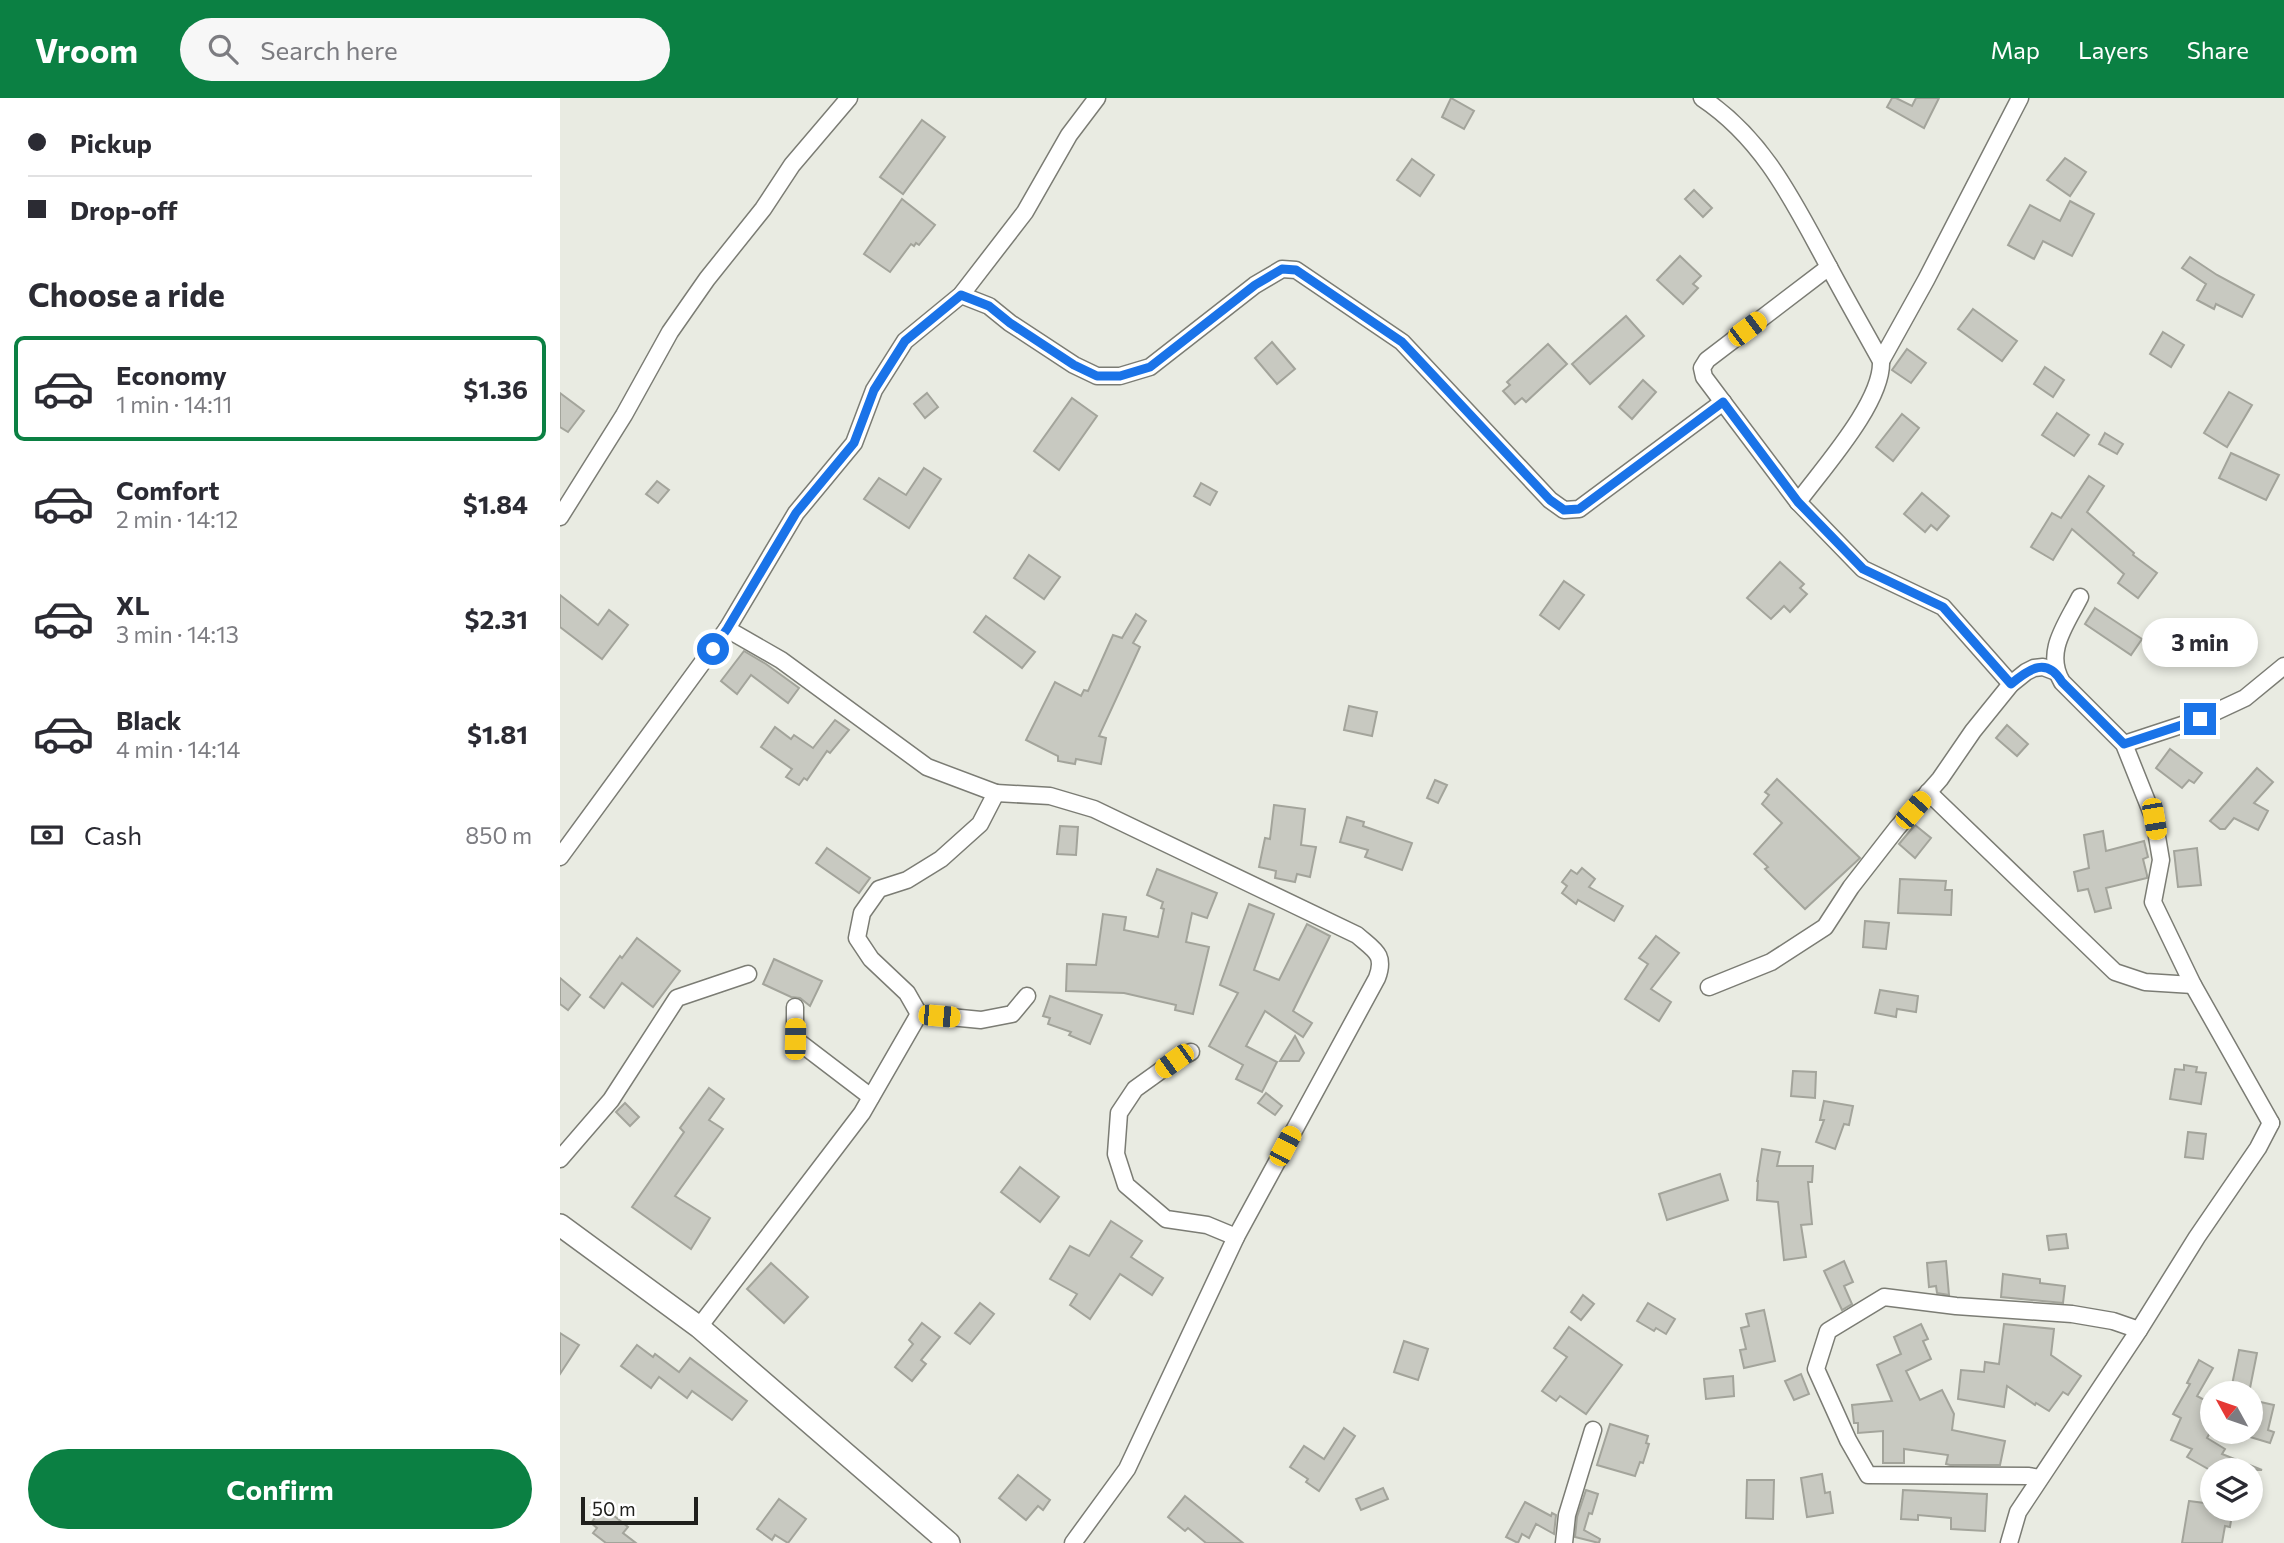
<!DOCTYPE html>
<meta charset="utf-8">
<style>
:root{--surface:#fff;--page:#f7f7f7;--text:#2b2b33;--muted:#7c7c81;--line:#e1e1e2;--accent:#0b8043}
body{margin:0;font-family:Commissioner,sans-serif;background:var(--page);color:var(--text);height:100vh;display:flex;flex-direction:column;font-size:26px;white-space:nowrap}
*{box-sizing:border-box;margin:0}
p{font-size:23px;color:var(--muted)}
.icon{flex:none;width:38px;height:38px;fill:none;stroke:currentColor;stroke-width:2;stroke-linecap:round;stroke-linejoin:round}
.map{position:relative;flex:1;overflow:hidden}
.sheet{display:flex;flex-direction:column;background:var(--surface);width:560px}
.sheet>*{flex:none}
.guide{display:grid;align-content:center;height:154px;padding:0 28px;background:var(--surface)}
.needle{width:46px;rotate:310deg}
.buttons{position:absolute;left:1640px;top:1283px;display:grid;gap:14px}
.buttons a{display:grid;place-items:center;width:63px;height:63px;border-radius:50%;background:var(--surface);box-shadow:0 4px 10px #0003;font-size:35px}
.scale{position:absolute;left:21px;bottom:18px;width:117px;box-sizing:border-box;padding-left:7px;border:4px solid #20201d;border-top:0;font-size:19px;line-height:24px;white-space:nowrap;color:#20201d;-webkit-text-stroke:5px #fff;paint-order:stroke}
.end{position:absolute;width:32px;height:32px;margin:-16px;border:9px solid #1a73e8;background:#fff;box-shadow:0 0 0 4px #fff}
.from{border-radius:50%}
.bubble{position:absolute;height:49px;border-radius:24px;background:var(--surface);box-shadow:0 4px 10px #0003;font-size:23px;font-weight:700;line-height:49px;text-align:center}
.car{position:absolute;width:21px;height:42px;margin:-21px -10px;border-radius:9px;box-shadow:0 0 5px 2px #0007;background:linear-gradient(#f5c518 24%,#345 0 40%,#f5c518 0 76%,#345 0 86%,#f5c518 0)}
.guide b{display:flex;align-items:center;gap:24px;height:66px;font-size:26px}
.guide b+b{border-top:2px solid var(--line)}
.guide i{width:18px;height:18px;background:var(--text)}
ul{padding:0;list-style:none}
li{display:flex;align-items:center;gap:21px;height:105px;margin:0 14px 10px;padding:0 14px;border:4px solid transparent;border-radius:10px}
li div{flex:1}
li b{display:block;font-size:26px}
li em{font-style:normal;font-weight:700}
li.selected{border-color:var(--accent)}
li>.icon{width:63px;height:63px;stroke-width:1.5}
h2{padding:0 28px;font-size:32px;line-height:84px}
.pay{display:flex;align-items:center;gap:18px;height:77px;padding:0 28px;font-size:26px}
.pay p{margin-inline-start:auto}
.primary-button{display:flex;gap:14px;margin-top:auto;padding:14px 28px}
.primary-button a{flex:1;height:80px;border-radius:42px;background:var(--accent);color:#fff;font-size:28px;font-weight:700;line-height:80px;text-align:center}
header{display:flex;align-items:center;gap:42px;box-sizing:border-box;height:98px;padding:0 35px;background:var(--accent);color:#fff}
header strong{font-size:33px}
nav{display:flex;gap:38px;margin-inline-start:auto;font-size:24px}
.search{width:490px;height:63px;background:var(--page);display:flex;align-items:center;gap:18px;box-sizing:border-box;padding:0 24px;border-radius:38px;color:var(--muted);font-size:26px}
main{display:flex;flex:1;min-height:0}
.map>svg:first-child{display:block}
</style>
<header>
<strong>Vroom</strong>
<div class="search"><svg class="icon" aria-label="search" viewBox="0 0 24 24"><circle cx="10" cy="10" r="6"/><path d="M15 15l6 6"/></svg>Search here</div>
<nav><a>Map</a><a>Layers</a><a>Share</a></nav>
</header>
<main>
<section class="sheet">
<div class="guide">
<b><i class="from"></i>Pickup</b>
<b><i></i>Drop-off</b>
</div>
<h2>Choose a ride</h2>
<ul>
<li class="selected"><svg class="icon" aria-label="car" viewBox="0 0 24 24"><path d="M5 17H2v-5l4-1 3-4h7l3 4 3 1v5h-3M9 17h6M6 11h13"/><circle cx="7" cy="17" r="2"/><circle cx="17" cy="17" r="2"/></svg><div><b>Economy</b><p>1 min · 14:11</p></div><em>$1.36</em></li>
<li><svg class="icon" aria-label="car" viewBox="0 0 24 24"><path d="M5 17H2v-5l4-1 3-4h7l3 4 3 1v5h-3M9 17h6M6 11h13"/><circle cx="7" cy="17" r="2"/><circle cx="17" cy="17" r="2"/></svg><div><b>Comfort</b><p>2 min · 14:12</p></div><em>$1.84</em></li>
<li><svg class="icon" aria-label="car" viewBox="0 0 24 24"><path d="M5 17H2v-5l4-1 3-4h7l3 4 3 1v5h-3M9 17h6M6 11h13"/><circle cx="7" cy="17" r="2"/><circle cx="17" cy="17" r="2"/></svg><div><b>XL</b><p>3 min · 14:13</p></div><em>$2.31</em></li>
<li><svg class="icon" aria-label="car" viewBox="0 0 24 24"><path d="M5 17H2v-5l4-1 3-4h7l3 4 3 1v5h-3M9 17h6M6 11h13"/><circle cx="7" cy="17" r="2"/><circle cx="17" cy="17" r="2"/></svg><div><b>Black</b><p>4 min · 14:14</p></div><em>$1.81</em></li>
</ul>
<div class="pay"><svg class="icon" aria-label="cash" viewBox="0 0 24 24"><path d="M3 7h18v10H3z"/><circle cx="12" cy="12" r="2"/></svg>Cash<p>850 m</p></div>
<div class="primary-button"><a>Confirm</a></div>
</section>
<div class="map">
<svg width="1724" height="1445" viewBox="0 0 1724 1445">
<rect width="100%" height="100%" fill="#e9ebe2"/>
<g fill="#c8c9c1" stroke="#a3a49b" stroke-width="2">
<polygon points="891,0 914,13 904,31 882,19"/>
<polygon points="1332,0 1336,0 1352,8 1356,0 1379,0 1364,30 1327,9"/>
<polygon points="362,22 385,39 343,96 320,79"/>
<polygon points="1505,60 1526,74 1510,98 1487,82"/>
<polygon points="852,61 874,77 860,98 837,82"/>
<polygon points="1134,92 1152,110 1143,119 1125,101"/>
<polygon points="342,101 375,127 359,147 356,145 354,148 351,146 330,174 304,156"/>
<polygon points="1510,103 1534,116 1512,158 1483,143 1474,161 1448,147 1470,107 1500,123"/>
<polygon points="1120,158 1141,178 1133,186 1138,190 1123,206 1097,182"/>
<polygon points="1630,159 1657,177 1694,197 1682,219 1656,206 1654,211 1637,202 1646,186 1622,170"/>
<polygon points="1413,211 1457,243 1442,263 1398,231"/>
<polygon points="1066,218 1084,238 1030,286 1012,266"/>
<polygon points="1603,234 1624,247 1611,269 1590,256"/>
<polygon points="712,244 735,271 717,286 695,260"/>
<polygon points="988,246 1007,266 966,304 962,300 955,306 943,293 950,287 947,284"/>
<polygon points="1347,251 1366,265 1351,285 1332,272"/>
<polygon points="1485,269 1504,282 1493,299 1474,286"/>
<polygon points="1083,282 1096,294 1072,321 1059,309"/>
<polygon points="1669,294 1692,307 1667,349 1644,335"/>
<polygon points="0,295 24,313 8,334 0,329"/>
<polygon points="367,295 378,309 365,320 354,306"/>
<polygon points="512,300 537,318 499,372 474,353"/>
<polygon points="1497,315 1529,337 1514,358 1482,337"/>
<polygon points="1342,316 1359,330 1333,363 1316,349"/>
<polygon points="1545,335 1563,346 1557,356 1539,346"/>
<polygon points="1671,355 1719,377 1706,402 1659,380"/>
<polygon points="364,370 381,381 349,430 304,401 319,380 346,397"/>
<polygon points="1529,378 1544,388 1527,414 1574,455 1573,457 1597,475 1578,500 1558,485 1564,476 1512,431 1493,462 1471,449 1492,415 1501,420"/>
<polygon points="97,383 109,392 98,405 86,396"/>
<polygon points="641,385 657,394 650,407 634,398"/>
<polygon points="1362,395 1389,418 1377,432 1371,427 1365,434 1344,416"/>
<polygon points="469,457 500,479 484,501 454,480"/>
<polygon points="1220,464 1244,486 1240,490 1247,496 1230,514 1224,508 1211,521 1187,500"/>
<polygon points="1004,483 1024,497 999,531 980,517"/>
<polygon points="0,497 38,527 49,512 68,527 42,561 0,529"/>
<polygon points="1535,510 1582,541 1571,557 1525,526"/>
<polygon points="576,516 586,523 573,545 580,549 539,638 546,640 541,666 516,661 515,666 498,663 498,658 466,642 495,584 521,598 524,592 528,593 553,537 562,540"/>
<polygon points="426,518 475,554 462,570 414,534"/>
<polygon points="184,553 206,566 239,590 228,605 191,577 177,596 161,583"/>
<polygon points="789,608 817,614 812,638 784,632"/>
<polygon points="275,622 289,632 270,655 267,653 247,682 244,680 239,687 226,679 232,671 201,649 215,629 231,641 234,637 253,650"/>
<polygon points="1447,627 1468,646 1457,658 1436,640"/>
<polygon points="1610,651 1642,675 1634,685 1629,682 1622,690 1596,670"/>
<polygon points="1697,670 1713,684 1694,705 1708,713 1698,732 1674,720 1665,731 1660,731 1650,723"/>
<polygon points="1217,681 1300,760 1245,811 1205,771 1208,769 1194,756 1222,725 1202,706 1209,697 1205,694"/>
<polygon points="875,682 887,687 878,705 867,700"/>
<polygon points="714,707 745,711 741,747 756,749 750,779 737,776 735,784 715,780 716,773 699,769 705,740 710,741"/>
<polygon points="787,719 804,724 803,728 852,745 842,772 805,759 808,752 780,744"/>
<polygon points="1355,727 1371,740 1355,760 1339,746"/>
<polygon points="500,728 518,729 516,757 497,756"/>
<polygon points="1543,733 1546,753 1584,743 1588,759 1583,761 1587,777 1587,780 1546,790 1551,810 1535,814 1528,791 1518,793 1514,774 1529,770 1524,737"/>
<polygon points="267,750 310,780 299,795 256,765"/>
<polygon points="1637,750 1641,787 1618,789 1614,753"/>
<polygon points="1022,770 1035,781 1029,789 1063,808 1054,823 1018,802 1016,806 1002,795 1007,788 1002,784 1011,772 1017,776"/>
<polygon points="597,771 657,795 647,820 632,815 626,844 649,849 633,916 615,912 616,907 564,895 506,893 507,866 536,867 543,816 566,819 564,832 598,839 604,811 601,810 603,804 587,797"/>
<polygon points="1340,781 1386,783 1385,792 1392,792 1391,817 1338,815"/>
<polygon points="689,806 714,816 694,872 719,882 747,826 770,838 733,913 752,925 743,939 705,913 686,948 717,964 702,994 676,981 683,967 649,948 678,895 660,887"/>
<polygon points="1305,823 1329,825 1326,851 1303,849"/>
<polygon points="1096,838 1119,855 1091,891 1111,904 1099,923 1065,901 1088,866 1079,860"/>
<polygon points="77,840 120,873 93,909 62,885 44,910 30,899 60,858 62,860"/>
<polygon points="214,861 262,883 250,908 240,900 231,899 203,886"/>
<polygon points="0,880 20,897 8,912 0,906"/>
<polygon points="1320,892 1358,898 1356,914 1337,911 1336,919 1315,915"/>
<polygon points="490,898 542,917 530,946 509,937 511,934 488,926 490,920 483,918"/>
<polygon points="735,938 744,955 739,963 720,963"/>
<polygon points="1624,967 1637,969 1636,974 1646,975 1641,1006 1610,1001 1615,971 1624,972"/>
<polygon points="1233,973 1256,974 1255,1000 1231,998"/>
<polygon points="149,990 164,1001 149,1022 163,1031 115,1098 150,1120 131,1151 72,1109 124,1034 120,1030"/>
<polygon points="706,995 722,1008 715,1017 698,1005"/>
<polygon points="1264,1003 1293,1008 1289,1027 1284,1026 1275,1051 1256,1044 1264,1022 1260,1022"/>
<polygon points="65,1005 79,1019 70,1028 56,1014"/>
<polygon points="1628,1034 1646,1036 1643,1061 1625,1059"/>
<polygon points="1202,1051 1220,1054 1217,1068 1253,1068 1252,1084 1248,1084 1252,1126 1241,1127 1246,1159 1224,1162 1218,1104 1197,1102 1198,1083 1197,1083"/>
<polygon points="460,1069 499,1099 480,1124 441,1094"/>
<polygon points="1160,1076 1168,1102 1107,1122 1099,1096"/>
<polygon points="551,1123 582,1143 571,1159 603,1180 592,1197 560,1176 530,1221 510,1207 517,1196 490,1181 510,1148 529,1158"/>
<polygon points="1506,1136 1508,1150 1489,1152 1487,1138"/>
<polygon points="1284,1163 1293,1184 1284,1188 1292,1206 1282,1212 1264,1173"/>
<polygon points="1386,1163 1389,1197 1377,1195 1376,1188 1369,1189 1367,1165"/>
<polygon points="211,1165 248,1199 224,1225 187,1191"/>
<polygon points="1443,1176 1480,1181 1480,1185 1505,1188 1503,1205 1441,1199"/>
<polygon points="1023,1197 1034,1206 1021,1222 1011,1214"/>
<polygon points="420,1205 434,1216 410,1246 395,1235"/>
<polygon points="1088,1205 1115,1221 1106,1236 1096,1230 1094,1233 1077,1223"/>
<polygon points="1204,1212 1215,1263 1184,1270 1180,1252 1186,1251 1181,1230 1189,1228 1186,1216"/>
<polygon points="362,1225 380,1239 361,1262 366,1266 352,1283 335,1269 353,1246 349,1242"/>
<polygon points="1361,1226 1368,1241 1363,1243 1371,1261 1346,1273 1360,1302 1382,1292 1394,1316 1392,1332 1445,1343 1440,1367 1390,1367 1386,1366 1388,1357 1344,1351 1344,1365 1323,1365 1323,1333 1298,1335 1298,1325 1294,1325 1292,1307 1332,1303 1317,1267 1341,1256 1334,1239"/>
<polygon points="1444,1226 1494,1231 1491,1257 1521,1278 1508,1297 1503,1294 1489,1313 1476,1305 1475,1307 1447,1288 1444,1309 1398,1301 1401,1272 1424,1274 1425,1264 1439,1266"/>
<polygon points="1009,1229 1062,1267 1026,1316 1000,1298 996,1303 982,1293 1007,1259 994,1250"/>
<polygon points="0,1235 19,1247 0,1276"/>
<polygon points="844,1243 868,1251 858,1282 834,1274"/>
<polygon points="77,1247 93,1259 95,1256 119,1274 130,1260 187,1303 172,1322 132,1293 127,1300 99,1279 91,1290 61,1268"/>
<polygon points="1679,1252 1697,1255 1689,1295 1671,1292"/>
<polygon points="1639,1262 1653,1270 1637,1298 1652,1306 1652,1331 1647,1340 1665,1351 1662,1356 1702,1372 1650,1372 1627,1359 1632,1351 1611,1342 1621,1320 1613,1316 1630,1286 1627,1285"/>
<polygon points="1241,1276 1249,1296 1234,1302 1225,1283"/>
<polygon points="1173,1278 1174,1298 1146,1301 1144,1281"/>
<polygon points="1696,1303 1714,1307 1708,1332 1714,1334 1710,1345 1690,1339 1690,1327"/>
<polygon points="1050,1326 1088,1338 1086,1345 1089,1346 1083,1365 1080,1364 1075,1378 1037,1367"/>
<polygon points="784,1330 795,1338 759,1393 746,1384 748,1381 730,1369 744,1348 764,1361"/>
<polygon points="1262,1376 1265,1395 1270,1394 1273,1415 1247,1419 1241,1380"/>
<polygon points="458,1377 490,1402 483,1412 478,1408 466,1422 439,1400"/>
<polygon points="1187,1382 1214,1382 1213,1421 1186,1420"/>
<polygon points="823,1390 828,1401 801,1412 796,1401"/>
<polygon points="1026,1392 1038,1396 1032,1416 1029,1415 1024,1432 1040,1441 1039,1445 1015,1439 1017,1419"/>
<polygon points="1343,1392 1427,1396 1425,1433 1391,1431 1391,1420 1358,1417 1358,1422 1341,1421"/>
<polygon points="625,1398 683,1445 646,1445 628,1430 625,1433 608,1419"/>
<polygon points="219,1401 246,1421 228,1445 215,1437 212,1442 197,1431"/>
<polygon points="1629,1403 1652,1406 1652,1410 1673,1410 1670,1429 1665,1428 1662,1445 1622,1445"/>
<polygon points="965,1404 991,1418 992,1415 996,1417 994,1436 976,1426 969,1440 962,1436 958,1445 946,1439"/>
<polygon points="43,1409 68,1429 63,1435 76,1445 46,1445 33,1435 37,1430 31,1425"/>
</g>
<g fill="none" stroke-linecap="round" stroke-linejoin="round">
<g stroke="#7b7c74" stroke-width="19">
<g id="street">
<path d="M1142 0C1205 42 1234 105 1269 169 1286 201 1304 232 1321 263 1323 304 1263 370 1238 404"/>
<polyline points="1269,169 1147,262 1142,270 1144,279 1238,404 1303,471 1383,509 1451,586"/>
<polyline points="401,197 429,208 450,225 514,267 537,278 560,278 590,269 695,187 722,171 736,172 842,244 990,402 1004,412 1019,411 1163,304"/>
<polyline points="1321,263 1366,182 1460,0"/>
<polyline points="0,419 64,317 110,234 147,181 203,111 232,67 289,0"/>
<path d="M1520 499C1506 527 1484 554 1502 584L1564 646 1594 721 1601 762 1593 804 1633 887 1711 1025"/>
<polyline points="167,531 221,562 367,669 436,695 420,726 381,761 347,782 319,791 302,815 297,840 311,861 347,895 359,916"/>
<polyline points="1564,646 1640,621 1685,600 1724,568"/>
<polyline points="1368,694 1555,874 1585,884 1633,887"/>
<path d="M436 695 490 698 534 711 797 837C814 852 826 856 817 880L676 1139 567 1371 513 1445"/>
<polyline points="0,759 167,531 236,415 294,345 314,292 345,243 401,197 465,114 509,37 537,0"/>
<polyline points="1149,889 1211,864 1265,829 1291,789 1337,730 1380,681 1413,633 1451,586 1466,574 1474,570 1483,569 1496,574"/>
<polyline points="235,909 235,941 311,999"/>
<polyline points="359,916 421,922 452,916 467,898"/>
<polyline points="631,954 614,963 575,991 559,1015 556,1056 566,1087 606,1121 647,1127 676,1139"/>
<polyline points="0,1061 51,1002 117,900 188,876"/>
<polyline points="139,1229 302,1015 359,916"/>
<polyline points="1480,1380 1469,1378 1308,1377 1288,1342 1256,1271 1268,1233 1324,1199 1396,1208 1512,1216 1553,1223 1579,1232"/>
<polyline points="1004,1445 1007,1417 1033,1332"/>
<polyline points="1449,1445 1458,1414 1579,1232 1637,1139 1698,1050 1711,1025"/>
</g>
</g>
<g stroke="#7b7c74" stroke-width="24">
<polyline id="secondary" points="0,1127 139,1229 389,1445"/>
</g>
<use href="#street" stroke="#fff" stroke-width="16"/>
<use href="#secondary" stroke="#fff" stroke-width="21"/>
</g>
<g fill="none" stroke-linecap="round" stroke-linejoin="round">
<path stroke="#1a73e8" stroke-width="9" d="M153 551 167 531 236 415 294 345 314 292 345 243 401 197 429 208 450 225 514 267 537 278H560L590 269 695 187 722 171 736 172 842 244 990 402 1004 412 1019 411 1163 304 1238 404 1303 471 1383 509 1451 586C1470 570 1487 559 1502 584L1564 646 1640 621"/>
</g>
</svg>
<div class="buttons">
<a><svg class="needle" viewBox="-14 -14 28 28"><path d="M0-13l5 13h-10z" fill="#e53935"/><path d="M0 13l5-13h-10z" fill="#7c7c81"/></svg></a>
<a><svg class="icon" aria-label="layers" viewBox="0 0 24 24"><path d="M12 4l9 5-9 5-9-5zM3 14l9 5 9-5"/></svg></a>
</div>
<div class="scale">50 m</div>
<i class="end from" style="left:153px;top:551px"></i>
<i class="end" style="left:1640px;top:621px"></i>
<div class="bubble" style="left:1582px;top:520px;width:116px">3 min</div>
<i class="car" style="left:1187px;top:231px;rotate:53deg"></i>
<i class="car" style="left:1353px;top:712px;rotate:41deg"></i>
<i class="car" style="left:1594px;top:721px;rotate:170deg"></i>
<i class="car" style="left:379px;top:918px;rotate:95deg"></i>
<i class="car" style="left:235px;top:941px;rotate:1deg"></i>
<i class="car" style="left:614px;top:963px;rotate:234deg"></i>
<i class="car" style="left:725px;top:1048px;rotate:28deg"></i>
</div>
</main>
